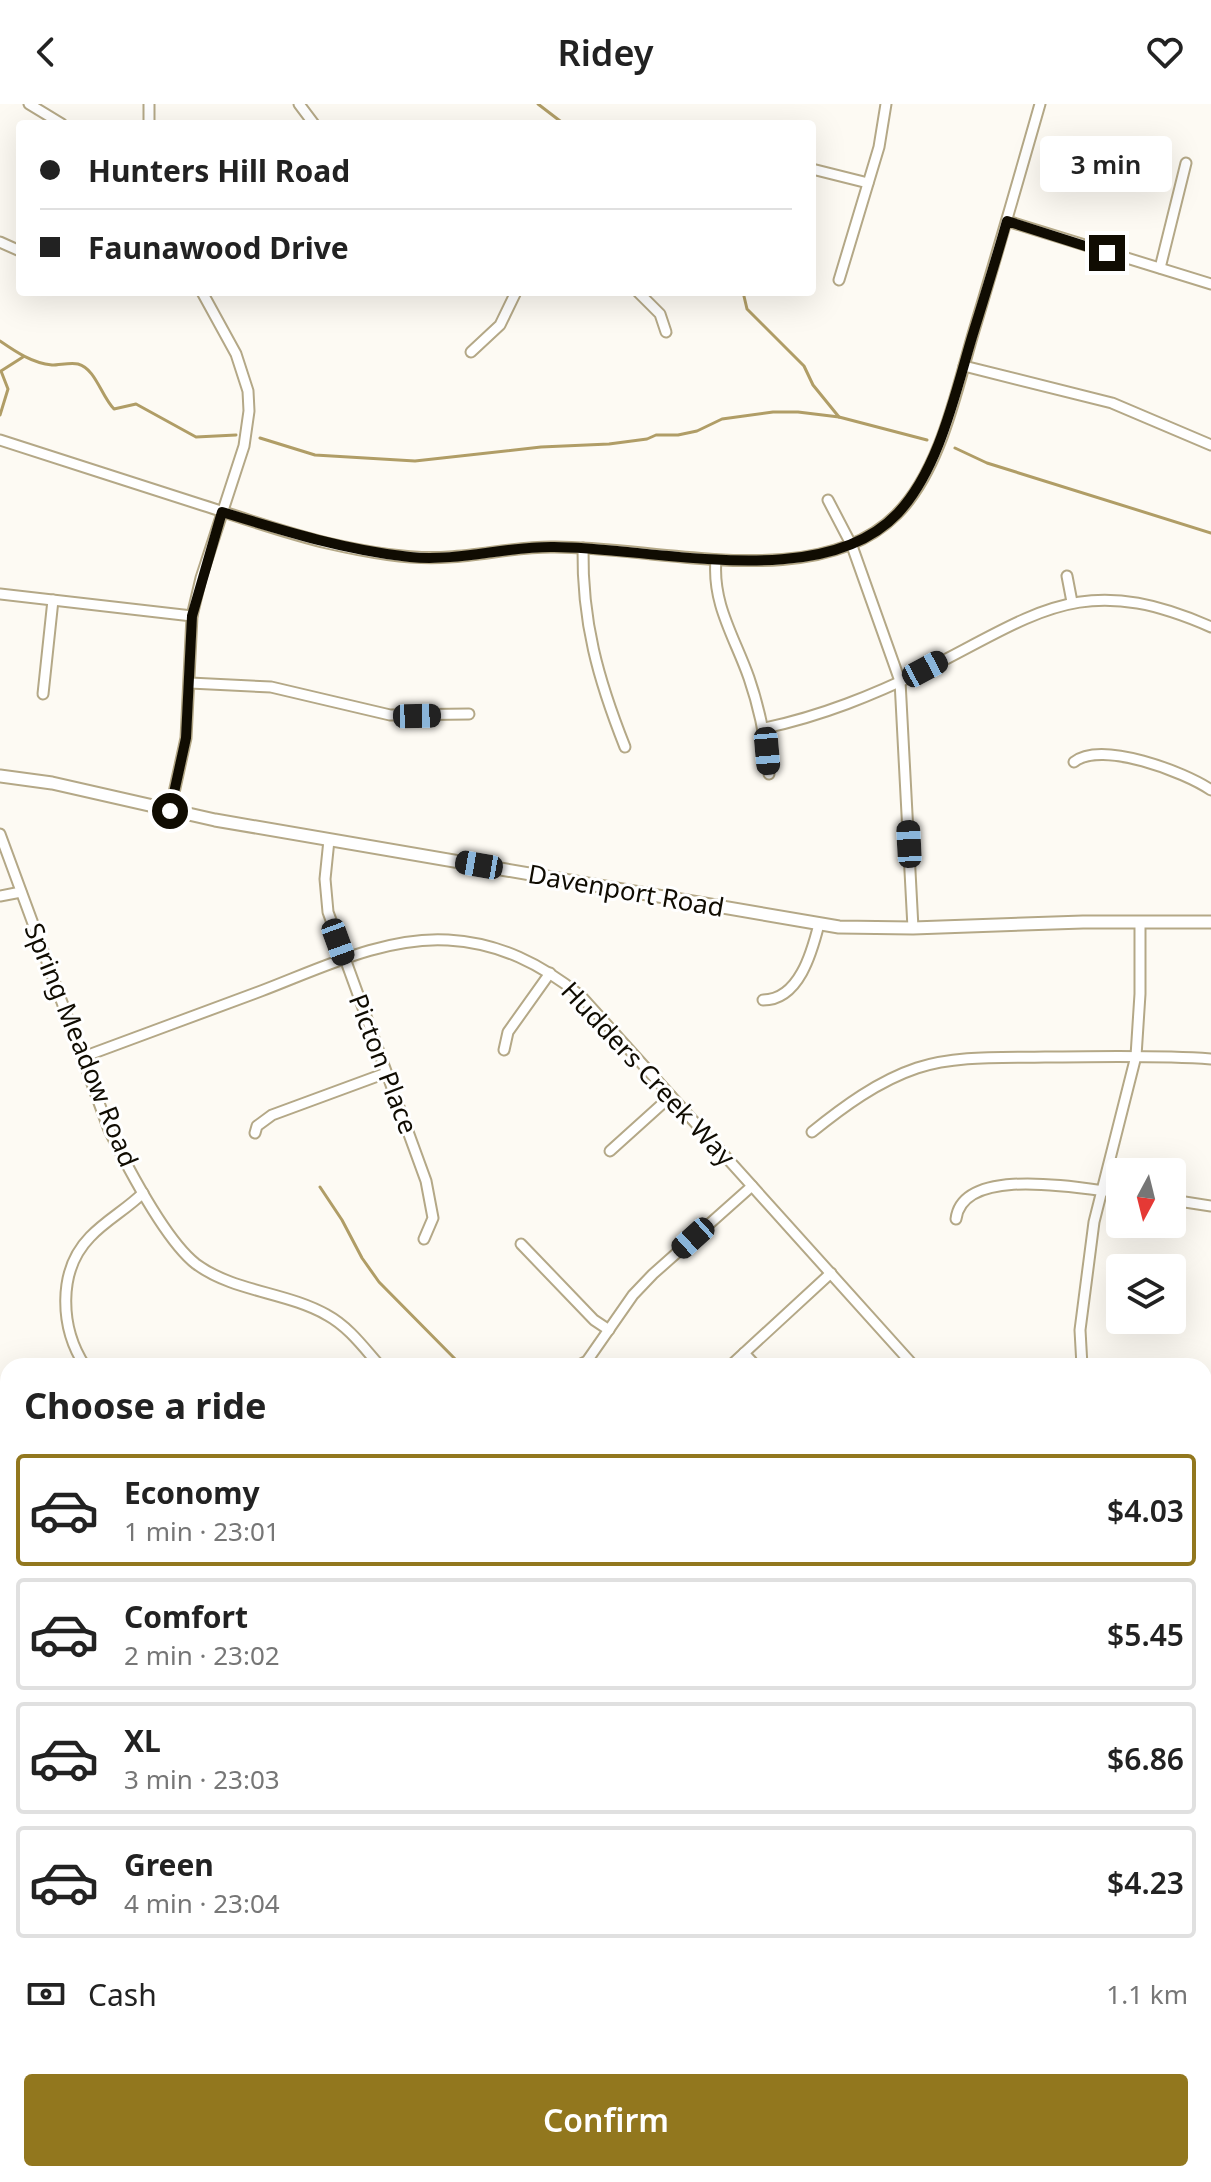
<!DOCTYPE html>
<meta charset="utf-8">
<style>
:root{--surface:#fff;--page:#f2f2f2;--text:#222;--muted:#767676;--line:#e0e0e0;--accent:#92771e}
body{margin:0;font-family:"Noto Sans",sans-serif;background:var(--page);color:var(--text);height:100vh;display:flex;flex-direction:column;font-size:30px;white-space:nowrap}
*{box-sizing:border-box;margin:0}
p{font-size:26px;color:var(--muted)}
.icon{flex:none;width:44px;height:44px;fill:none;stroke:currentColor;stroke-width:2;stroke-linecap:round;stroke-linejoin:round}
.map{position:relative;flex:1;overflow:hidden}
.details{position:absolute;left:0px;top:1254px;width:1212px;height:824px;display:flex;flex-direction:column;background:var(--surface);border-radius:24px 24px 0 0;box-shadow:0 8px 32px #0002}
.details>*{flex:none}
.hud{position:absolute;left:16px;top:16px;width:800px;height:176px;border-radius:8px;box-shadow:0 8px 32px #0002;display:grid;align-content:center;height:176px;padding:0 24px;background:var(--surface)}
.needle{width:52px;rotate:187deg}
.tools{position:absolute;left:1106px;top:1054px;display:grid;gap:16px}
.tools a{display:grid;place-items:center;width:80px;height:80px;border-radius:8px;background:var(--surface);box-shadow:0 8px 32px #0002;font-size:40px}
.end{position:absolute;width:36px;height:36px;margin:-18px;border:10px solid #100c02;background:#fff;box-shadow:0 0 0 4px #fff}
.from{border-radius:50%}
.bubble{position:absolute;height:56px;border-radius:8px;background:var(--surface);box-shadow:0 8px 32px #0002;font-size:26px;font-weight:600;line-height:56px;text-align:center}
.car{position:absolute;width:24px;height:48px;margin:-24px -12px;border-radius:10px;box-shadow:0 0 6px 2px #0007;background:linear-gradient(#222 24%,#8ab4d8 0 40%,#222 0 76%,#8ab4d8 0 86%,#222 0)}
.hud b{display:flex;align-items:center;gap:28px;height:76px;font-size:30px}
.hud b+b{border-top:2px solid var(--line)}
.hud i{width:20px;height:20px;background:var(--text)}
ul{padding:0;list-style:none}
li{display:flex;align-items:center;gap:24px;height:112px;margin:0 16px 12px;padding:0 8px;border:4px solid var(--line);border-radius:8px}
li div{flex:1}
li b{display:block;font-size:30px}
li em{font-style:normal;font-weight:600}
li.current{border-color:var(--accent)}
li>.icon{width:72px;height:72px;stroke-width:1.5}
h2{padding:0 24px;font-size:36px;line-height:96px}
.pay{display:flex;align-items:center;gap:20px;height:88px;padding:0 24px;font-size:30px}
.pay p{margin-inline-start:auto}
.primary-button{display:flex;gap:16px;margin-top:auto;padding:16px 24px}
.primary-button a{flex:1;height:92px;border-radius:8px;background:var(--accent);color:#fff;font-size:32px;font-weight:600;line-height:92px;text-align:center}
header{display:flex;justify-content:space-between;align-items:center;height:104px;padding:0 24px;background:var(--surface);font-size:36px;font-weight:600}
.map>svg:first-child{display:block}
</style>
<header><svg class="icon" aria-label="back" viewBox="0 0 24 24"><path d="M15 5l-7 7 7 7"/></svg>Ridey<svg class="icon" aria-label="heart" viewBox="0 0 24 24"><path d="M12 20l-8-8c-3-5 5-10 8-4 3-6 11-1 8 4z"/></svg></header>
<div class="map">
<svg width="1211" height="2078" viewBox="0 0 1211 2078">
<rect width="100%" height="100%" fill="#fdfaf3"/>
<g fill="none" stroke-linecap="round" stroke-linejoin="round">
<g stroke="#b09d66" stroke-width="3">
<polyline points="538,0 564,20"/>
<polyline points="743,188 747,205 804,262 813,281 839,313"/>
<path d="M0 237C16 248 32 259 52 261 60 261 71 258 78 260 96 265 101 292 114 305L136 300 196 333 236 331"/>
<polyline points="0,311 8,285 1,267 23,253"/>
<polyline points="260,334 315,351 415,357 541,343 609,340 647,335 656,331 678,331 697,327 722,315 773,308 798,308 839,313 927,336"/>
<polyline points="955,344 987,359 1211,429"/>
<polyline points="320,1083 342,1116 362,1154 379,1178 462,1262"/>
<polyline points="0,1481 8,1481"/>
<polyline points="1204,1542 1211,1559"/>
<polyline points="1204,1684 1211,1681"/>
<polyline points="938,2078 941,2070"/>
</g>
<g stroke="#b4a887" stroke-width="13">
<g id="minor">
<polyline points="29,0 62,20"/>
<polyline points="149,0 149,20"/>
<polyline points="299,0 314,20"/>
<polyline points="812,65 868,79"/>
<polyline points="1007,117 1211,180"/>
<polyline points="0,138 20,147"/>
<polyline points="1160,164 1186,59"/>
<polyline points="839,176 879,43 886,0"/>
<polyline points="638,188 660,210 666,228"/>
<polyline points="471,248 500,221 516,188"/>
<polyline points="964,262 1112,299 1211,341"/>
<path d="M0 336C67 358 135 379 202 401 243 414 285 429 327 439 366 448 409 456 449 453 483 451 517 443 551 443 652 441 816 491 896 411 940 368 956 288 973 230 996 154 1018 77 1040 0"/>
<polyline points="828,396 852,442 900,577 913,824"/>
<path d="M583 444C582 518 598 575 625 643"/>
<path d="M716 456C712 500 735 534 749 574 760 606 766 636 769 670"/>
<polyline points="1067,472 1072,498"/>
<polyline points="0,490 192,512"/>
<polyline points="190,579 271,583 390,611 469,610"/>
<polyline points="43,590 53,496"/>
<path d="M765 624C822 612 873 591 925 566 1038 509 1082 466 1211 523"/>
<path d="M1074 658C1101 636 1185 668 1211 686"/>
<polyline points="170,707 186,634 192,512 201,474 244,342 249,307 248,287 236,250 202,188"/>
<path d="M0 730 109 1026C127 1062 165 1136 196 1160 234 1188 287 1188 327 1211 349 1223 364 1244 380 1262"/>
<polyline points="329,736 325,775 328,808 426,1077 433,1114 424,1135"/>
<polyline points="0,792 21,788"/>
<path d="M763 896C799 896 812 848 819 820"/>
<polyline points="504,946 508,928 550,869"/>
<path d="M83 953C142 931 202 909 261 887 319 865 385 832 448 836 500 839 541 860 581 892L914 1262"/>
<path d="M812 1028C843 1003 878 977 917 964 957 951 1003 954 1045 953 1100 953 1156 951 1211 955"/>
<polyline points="255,1029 257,1022 272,1011 386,969"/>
<polyline points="610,1047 671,992"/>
<polyline points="1172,1096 1211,1102"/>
<path d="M956 1115C963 1060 1083 1085 1120 1089"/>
<polyline points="521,1140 594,1216 609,1226"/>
<polyline points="744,1249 756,1262"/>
<path d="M85 1262C60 1224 57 1167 90 1133 106 1116 127 1105 143 1089"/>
<polyline points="577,1262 587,1257 633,1191 653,1170 752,1082"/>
<polyline points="730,1262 831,1169"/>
<polyline points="1082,1262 1080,1226 1094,1118 1136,952 1140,890 1140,818"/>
<polyline points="1204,1322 1211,1316"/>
<polyline points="1204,1413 1211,1419"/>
<polyline points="0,1424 8,1425"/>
<polyline points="1204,1506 1211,1501"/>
<polyline points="0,1585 8,1586"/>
<polyline points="1204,1791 1211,1782"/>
<polyline points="1204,1817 1211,1831"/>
<polyline points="0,1893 8,1914"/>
<polyline points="0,1972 8,1971"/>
<polyline points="1204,1988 1211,1988"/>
<polyline points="132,2070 133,2078"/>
<polyline points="1116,2070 1116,2078"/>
<polyline points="82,2078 118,2070"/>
<polyline points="498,2078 533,2070"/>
<polyline points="1029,2078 1031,2070"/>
</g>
</g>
<g stroke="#b4a887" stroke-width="15">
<polyline id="tertiary" points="0,672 52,679 215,716 839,823 913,824 1083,818 1211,818"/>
</g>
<use href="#minor" stroke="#fff" stroke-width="9"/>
<use href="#tertiary" stroke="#fff" stroke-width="11"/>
</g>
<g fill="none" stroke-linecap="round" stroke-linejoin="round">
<path stroke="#100c02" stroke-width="10" d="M170 707 186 634 192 512 222 408C284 427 345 446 410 453 458 458 506 442 554 443 653 443 822 490 898 409 939 365 955 290 972 233 984 194 996 156 1007 117L1107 149"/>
</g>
<g text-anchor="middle" stroke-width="6" stroke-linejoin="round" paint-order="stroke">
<g font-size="26" fill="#100c02" stroke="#fff">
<text transform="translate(626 787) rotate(10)" y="9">Davenport Road</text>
<text transform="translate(81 941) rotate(68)" y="9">Spring Meadow Road</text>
<text transform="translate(383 960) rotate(69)" y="9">Picton Place</text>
<text transform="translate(648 970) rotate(47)" y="9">Hudders Creek Way</text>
</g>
</g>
</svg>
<div class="tools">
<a><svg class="needle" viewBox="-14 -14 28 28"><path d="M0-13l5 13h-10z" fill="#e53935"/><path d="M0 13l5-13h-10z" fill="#767676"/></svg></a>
<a><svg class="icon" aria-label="layers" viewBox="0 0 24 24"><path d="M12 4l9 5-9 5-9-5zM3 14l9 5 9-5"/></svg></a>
</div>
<i class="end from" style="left:170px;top:707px"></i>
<i class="end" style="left:1107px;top:149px"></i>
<div class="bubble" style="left:1040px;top:32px;width:132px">3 min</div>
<i class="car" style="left:925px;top:565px;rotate:62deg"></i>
<i class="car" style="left:417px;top:612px;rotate:89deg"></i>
<i class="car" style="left:767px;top:647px;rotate:175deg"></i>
<i class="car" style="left:909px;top:740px;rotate:357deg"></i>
<i class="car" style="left:479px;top:761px;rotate:280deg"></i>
<i class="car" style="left:338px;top:838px;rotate:160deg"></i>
<i class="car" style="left:693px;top:1134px;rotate:228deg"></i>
<div class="hud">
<b><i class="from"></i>Hunters Hill Road</b>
<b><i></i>Faunawood Drive</b>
</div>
<section class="details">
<h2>Choose a ride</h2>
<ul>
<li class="current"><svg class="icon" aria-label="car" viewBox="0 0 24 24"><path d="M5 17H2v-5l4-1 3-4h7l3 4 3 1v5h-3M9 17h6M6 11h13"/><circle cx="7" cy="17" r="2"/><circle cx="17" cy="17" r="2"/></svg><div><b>Economy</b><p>1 min · 23:01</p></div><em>$4.03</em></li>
<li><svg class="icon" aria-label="car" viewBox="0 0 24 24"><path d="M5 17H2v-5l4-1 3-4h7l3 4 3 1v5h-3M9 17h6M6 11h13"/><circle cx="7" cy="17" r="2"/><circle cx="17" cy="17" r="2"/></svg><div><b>Comfort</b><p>2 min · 23:02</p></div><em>$5.45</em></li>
<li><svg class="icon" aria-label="car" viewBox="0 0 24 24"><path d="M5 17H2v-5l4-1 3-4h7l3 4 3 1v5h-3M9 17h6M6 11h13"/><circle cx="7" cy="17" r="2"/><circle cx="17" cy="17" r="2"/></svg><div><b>XL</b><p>3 min · 23:03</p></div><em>$6.86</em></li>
<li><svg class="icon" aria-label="car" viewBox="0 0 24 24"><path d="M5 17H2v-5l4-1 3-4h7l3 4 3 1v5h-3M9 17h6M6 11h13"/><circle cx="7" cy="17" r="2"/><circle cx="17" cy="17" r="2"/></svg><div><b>Green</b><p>4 min · 23:04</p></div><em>$4.23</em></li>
</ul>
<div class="pay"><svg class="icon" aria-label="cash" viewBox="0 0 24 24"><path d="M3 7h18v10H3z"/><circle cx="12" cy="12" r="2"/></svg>Cash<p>1.1 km</p></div>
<div class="primary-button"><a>Confirm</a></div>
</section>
</div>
